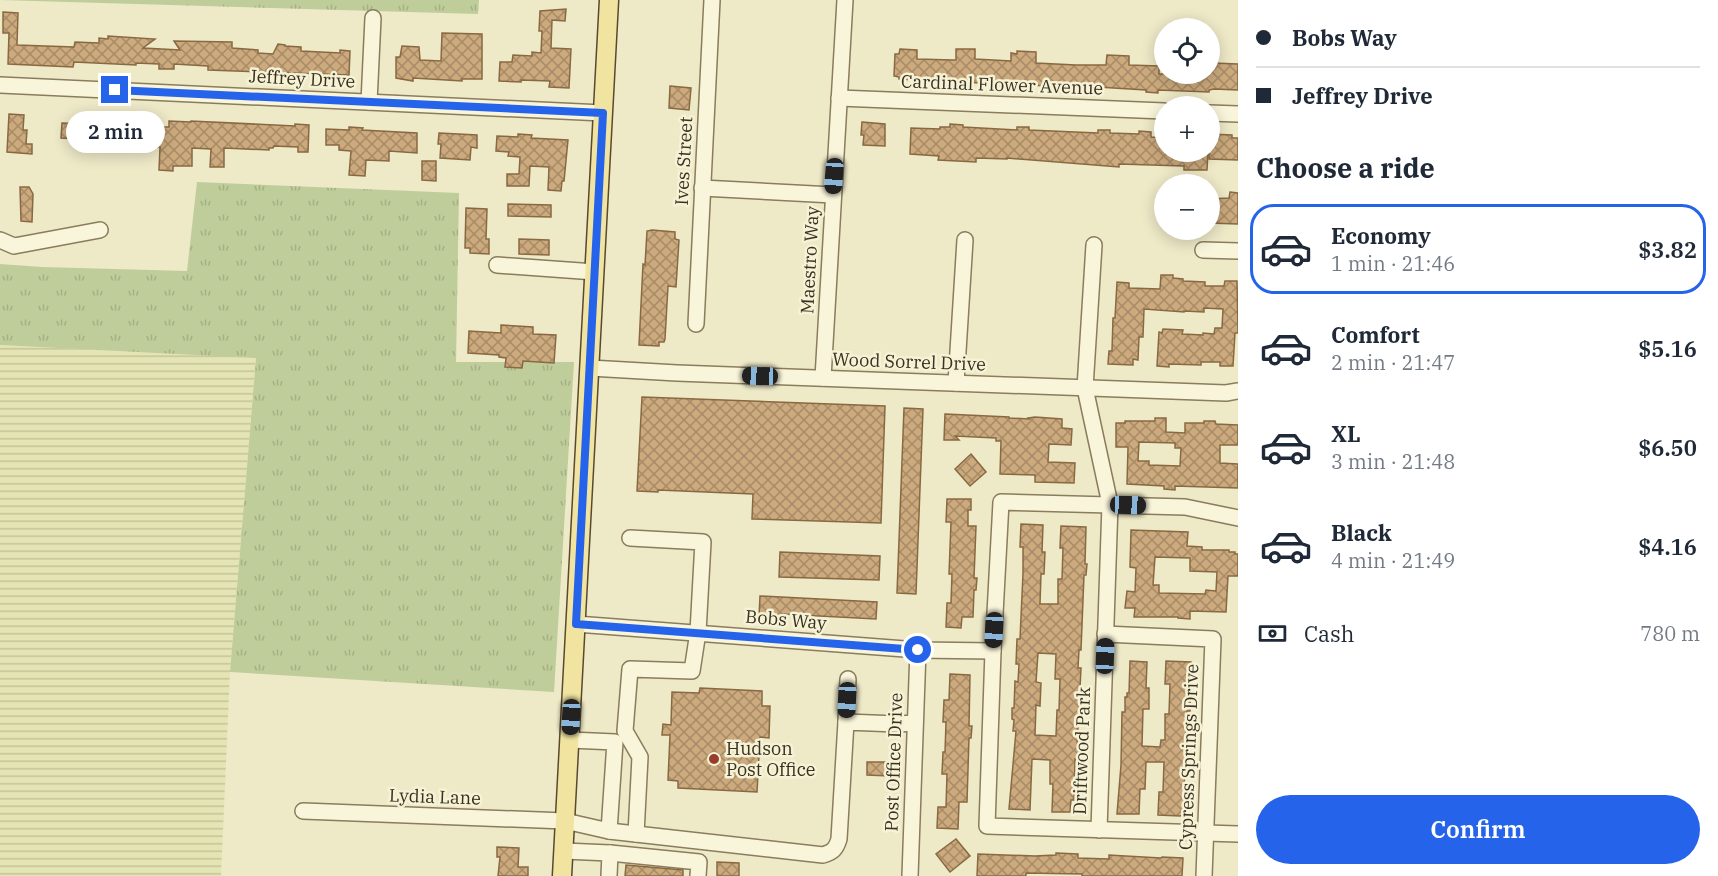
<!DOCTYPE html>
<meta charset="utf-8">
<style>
:root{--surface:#fff;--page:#f6f6f7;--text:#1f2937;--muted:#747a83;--line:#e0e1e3;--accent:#2563eb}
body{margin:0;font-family:"IBM Plex Serif",serif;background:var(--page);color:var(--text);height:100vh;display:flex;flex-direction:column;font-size:22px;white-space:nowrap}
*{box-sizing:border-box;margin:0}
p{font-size:20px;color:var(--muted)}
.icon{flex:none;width:33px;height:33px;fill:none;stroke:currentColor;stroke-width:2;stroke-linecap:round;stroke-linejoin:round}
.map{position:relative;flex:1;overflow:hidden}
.sheet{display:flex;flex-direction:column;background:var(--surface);width:480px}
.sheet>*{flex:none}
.hud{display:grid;align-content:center;height:132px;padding:0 18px;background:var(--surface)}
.buttons{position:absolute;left:1154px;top:18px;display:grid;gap:12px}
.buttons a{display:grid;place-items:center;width:66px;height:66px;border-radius:50%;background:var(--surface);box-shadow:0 3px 15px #0003;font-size:30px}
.end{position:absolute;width:27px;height:27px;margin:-14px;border:8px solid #2563eb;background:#fff;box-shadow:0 0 0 3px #fff}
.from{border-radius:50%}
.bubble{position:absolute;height:42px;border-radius:21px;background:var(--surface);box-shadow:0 3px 15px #0003;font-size:20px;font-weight:600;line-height:42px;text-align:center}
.car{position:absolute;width:18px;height:36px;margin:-18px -9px;border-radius:8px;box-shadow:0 0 4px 2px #0007;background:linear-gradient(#222 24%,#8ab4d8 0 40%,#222 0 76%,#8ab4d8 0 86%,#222 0)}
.hud b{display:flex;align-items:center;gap:21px;height:57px;font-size:22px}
.hud b+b{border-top:2px solid var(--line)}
.hud i{width:15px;height:15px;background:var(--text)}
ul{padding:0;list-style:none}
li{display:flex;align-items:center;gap:18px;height:90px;margin:0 12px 9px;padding:0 6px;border:3px solid transparent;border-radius:24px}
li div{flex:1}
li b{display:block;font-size:22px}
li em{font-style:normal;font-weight:600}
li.selected{border-color:var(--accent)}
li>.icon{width:54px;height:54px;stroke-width:1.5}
h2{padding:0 18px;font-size:27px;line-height:72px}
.pay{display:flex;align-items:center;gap:15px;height:66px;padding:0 18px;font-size:22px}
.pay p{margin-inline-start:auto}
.button{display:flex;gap:12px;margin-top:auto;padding:12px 18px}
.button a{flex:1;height:69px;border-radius:36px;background:var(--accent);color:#fff;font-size:24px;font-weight:600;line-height:69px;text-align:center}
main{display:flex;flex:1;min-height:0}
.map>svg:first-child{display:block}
</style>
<main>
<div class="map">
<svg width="1238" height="876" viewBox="0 0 1238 876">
<defs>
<pattern id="farmland-rules" width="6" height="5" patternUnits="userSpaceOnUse" patternTransform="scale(1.5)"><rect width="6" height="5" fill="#e4e4b4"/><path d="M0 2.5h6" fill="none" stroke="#c4c49a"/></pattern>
<pattern id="grass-tufts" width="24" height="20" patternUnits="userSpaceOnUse" patternTransform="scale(1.5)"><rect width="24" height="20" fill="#bfcd9a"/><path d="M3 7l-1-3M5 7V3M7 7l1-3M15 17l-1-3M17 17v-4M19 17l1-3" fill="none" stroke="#a5b084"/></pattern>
<pattern id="building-cross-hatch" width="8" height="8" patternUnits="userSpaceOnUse" patternTransform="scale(1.5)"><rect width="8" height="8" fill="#ccaa7d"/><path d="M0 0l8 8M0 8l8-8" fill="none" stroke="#a78b66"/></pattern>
</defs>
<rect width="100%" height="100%" fill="#eee9c7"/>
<polygon fill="url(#farmland-rules)" points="0,345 256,357 230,672 221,876 0,876"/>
<g fill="url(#grass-tufts)">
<polygon points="0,0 479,0 478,14"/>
<polygon points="197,182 459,193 456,362 574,362 554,692 230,672 256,358 0,345 0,264 42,267 187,271"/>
</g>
<g fill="url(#building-cross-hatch)" stroke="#896942" stroke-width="1.5" fill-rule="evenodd">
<polygon points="566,9 565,21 552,20 551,48 571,49 569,88 549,87 550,81 521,80 521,82 499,81 500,62 512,62 513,55 532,56 532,52 541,53 542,31 539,31 540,11"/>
<polygon points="3,12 18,13 17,45 74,47 75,42 99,43 99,38 108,39 108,36 155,39 143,48 180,50 174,41 232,42 232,48 258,50 258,53 273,54 278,44 285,45 285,46 301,47 301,51 340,53 340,50 350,51 349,75 208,70 208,66 174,64 174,69 159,69 159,64 136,63 136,65 74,62 73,67 8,64 9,33 3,33"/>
<polygon points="442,33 482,34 482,79 462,79 462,81 413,78 413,81 396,78 396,57 400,57 402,46 419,47 420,60 441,61"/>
<polygon points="900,49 917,50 917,59 952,60 956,60 956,49 975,49 975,59 1011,61 1011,53 1017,54 1017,51 1036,52 1036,63 1076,65 1106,65 1107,55 1129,56 1129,65 1159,66 1159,74 1209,74 1209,65 1214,65 1214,63 1238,64 1238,90 1214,89 1209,90 1209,92 1158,90 1158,93 1146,92 1146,90 1097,87 1097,90 1086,90 1086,85 1065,84 1064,89 1052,89 1052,86 1024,85 1024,89 1012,89 1012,87 995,86 996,84 963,82 963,85 951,84 935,83 935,81 899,79 899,77 894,76 895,54 899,54"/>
<polygon points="670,86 691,88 689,110 669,108"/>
<polygon points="9,114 24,115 23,130 27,130 26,144 32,144 32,154 7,152"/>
<polygon points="111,117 150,119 149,127 169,127 169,121 191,122 191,121 295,126 295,124 309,125 308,152 298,152 298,147 274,146 273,148 269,148 269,150 224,148 224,167 210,167 211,149 192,148 192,166 173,166 173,171 159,170 160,147 128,146 118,146 118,149 109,149 109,140 87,139 86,144 76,143 76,139 61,138 62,123 87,124 87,119 111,120"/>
<polygon points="862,122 885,124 885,146 863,145 864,135 861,135"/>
<polygon points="950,124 963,125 963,127 1017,130 1017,127 1029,127 1029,130 1098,133 1098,130 1110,130 1110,133 1139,134 1139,131 1151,132 1151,137 1164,138 1164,152 1208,152 1207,170 1184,170 1184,166 1119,164 1119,167 1007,158 1007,159 976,158 976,162 938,160 939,156 910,154 911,128 940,129 940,127 950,127"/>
<polygon points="349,127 363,128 362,130 417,133 417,153 389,151 389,161 366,160 365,176 349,175 351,151 339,150 339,145 326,145 326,129 349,130"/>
<polygon points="439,133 477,135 477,148 471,147 470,160 440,158 441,144 438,144"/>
<polygon points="518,134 532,135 531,138 568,140 564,181 562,181 561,191 548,190 549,167 530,166 529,186 507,186 507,174 519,174 520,157 508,156 509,152 496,151 497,136 518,137"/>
<polygon points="1209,134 1232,135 1232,138 1238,138 1238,160 1209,159"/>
<polygon points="422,161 436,161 436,181 422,180"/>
<polygon points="20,187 29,187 33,194 32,222 21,221"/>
<polygon points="1230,192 1238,193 1238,224 1209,223 1209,199 1229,198"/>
<polygon points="508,204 551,205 551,217 508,216"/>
<polygon points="466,208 487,209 486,239 489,239 489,254 470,253 470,248 465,248"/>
<polygon points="652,230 675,232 675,239 679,240 676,287 668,286 665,339 664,342 659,342 659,346 639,345 643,264 645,265 647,231"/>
<polygon points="519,239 549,240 549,255 519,254"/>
<polygon points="1161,275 1173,275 1173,278 1183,279 1183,281 1205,282 1205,286 1224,286 1225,281 1237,281 1238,333 1235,333 1233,366 1220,366 1220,362 1201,362 1201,365 1169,364 1169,367 1157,366 1159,332 1162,333 1163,329 1183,330 1182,334 1203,335 1203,333 1214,334 1215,328 1222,328 1223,309 1204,308 1204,312 1184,311 1184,312 1144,309 1143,337 1139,337 1138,360 1133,359 1133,365 1108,364 1109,351 1112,351 1113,318 1115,318 1117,282 1129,283 1129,288 1160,289"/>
<polygon points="501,325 533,327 533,334 556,335 554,363 523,361 522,368 505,367 506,358 499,357 499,355 468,353 469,331 501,333"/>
<polygon points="642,397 885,406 881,523 752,519 753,494 658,490 658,492 637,491"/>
<polygon points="904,408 923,409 916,594 897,593"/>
<polygon points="945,414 1009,417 1009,418 1029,419 1028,418 1035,417 1062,419 1062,428 1072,429 1071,445 1049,444 1048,462 1075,463 1074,483 1035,482 1035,475 1000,474 1001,441 996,441 996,438 955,436 959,440 944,440"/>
<path d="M1155 418H1166V432L1185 433V423H1204V421H1215L1216 424 1238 425V445H1220V463L1238 464V488L1175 486V490L1164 489V486L1127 484 1128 447H1116V423H1125V421H1155ZM1139 442 1175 443V448H1181L1180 466 1149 465V461H1138Z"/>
<polygon points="971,454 986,472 970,486 955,469"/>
<polygon points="947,499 971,499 971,510 968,510 968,526 976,526 974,578 977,578 976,590 974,590 973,617 962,617 961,628 946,627 947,603 951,603 952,574 949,574 951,522 946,522"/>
<path d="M1021 524 1043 525 1042 552H1045L1044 574H1041L1040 604H1058V579H1062L1063 548H1060L1061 526 1086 527 1085 564H1087L1086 575H1084L1081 650H1079L1078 668H1081L1077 748H1079L1078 760 1075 759 1074 800H1071L1070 812H1052L1053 784H1050V760L1032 759 1030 810 1009 809 1016 731H1013L1014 720 1012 719V708H1014L1015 681 1018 682 1019 664H1016L1017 639H1020L1023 573V547H1020ZM1038 653 1056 654 1055 679H1060L1059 710H1057L1056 736H1055L1035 735 1036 705 1040 706 1041 683 1036 682Z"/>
<path d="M1131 530 1188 532 1187 546 1202 547V550H1229V552H1235V554H1238V576H1228L1226 612 1190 611V619L1178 618V617H1134L1135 608H1125L1127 591 1135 592 1136 568 1130 567ZM1155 557 1190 558V571L1217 572 1216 591 1206 590 1205 594 1159 593V585H1153Z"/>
<polygon points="780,552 880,556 879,580 779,577"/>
<polygon points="760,596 877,602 876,619 781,614 780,617 759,617"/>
<polygon points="1130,661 1147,662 1146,688 1149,688 1149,709 1143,709 1142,746 1160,747 1161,740 1165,740 1165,714 1169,714 1170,684 1165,684 1166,661 1191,662 1190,711 1187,711 1183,815 1180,816 1158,815 1159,792 1163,792 1164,762 1146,762 1145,789 1140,789 1139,814 1117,814 1121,765 1122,712 1125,712 1125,697 1127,697 1127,693 1129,693"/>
<polygon points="950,674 970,675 969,726 972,726 971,738 969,738 967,802 959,802 958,829 937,828 938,807 946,807 947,774 942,774 943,752 945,752 946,722 943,722 944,700 949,700"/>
<polygon points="700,688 762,691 762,706 770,706 769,738 760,737 757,792 678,788 678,781 668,780 670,735 662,735 663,724 671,725 672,692 699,693"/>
<polygon points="867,762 889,762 889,776 867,775"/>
<polygon points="956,839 970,856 950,872 936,854"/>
<polygon points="497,847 519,848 518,867 528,867 528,876 498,876 500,857 497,857"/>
<polygon points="1056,853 1078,854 1078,858 1109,859 1109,855 1161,858 1162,857 1183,858 1182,876 1082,876 1082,874 1026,873 1026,876 977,876 978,854 1035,856 1056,855"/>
<polygon points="717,862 739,863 739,876 717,876"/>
<polygon points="626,865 683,870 683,876 625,876"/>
</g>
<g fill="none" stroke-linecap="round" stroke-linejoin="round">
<g stroke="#8a7c5c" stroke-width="18">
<g id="minor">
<polyline points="0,85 603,113"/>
<polyline points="839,98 1164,111"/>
<polyline points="369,102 373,18"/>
<polyline points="1209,113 1238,114"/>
<polyline points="702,188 833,195"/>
<polyline points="0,240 14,246 100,230"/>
<polyline points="1094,245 1085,388 1110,504 1099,830"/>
<polyline points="1203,250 1238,251"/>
<polyline points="497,265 595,272"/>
<polyline points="696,324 712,0"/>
<polyline points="590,368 677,373 1226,393 1238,391"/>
<polyline points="823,378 845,0"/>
<polyline points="956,383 965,240"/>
<polyline points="1238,518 1185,507 1001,502 993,651 987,826 1238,834"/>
<polyline points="576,624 918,650 993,651"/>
<polyline points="1105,634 1213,639 1204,876"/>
<polyline points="846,722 848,679"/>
<polyline points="570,740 615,742 609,831"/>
<polyline points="303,811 565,821 609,831 636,834 640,757 625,731 630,669 692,671 698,632 703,542 630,538"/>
<path d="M636 834 823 855C833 852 836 849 839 839L846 722 897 724 915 723"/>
<polyline points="564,851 610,853 609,876"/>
<polyline points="610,853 699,862 698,876"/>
<polyline points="910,876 918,650"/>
</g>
</g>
<g stroke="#584930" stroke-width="21">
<polyline id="major" points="562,876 609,0"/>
</g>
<use href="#minor" stroke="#f9f5da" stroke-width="15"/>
<use href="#major" stroke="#f1e4a0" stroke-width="18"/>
</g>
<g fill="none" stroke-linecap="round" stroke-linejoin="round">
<polyline stroke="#2563eb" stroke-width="8" points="115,90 603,113 576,624 918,650"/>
</g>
<circle fill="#993d2c" stroke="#f6f2d6" stroke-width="2" cx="714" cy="759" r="6"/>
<g text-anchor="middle" stroke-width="5" stroke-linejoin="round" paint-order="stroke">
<g font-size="18" fill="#3a3120" stroke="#f6f2d6">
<text transform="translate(302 79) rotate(3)" y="6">Jeffrey Drive</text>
<text transform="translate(1002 85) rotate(2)" y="6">Cardinal Flower Avenue</text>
<text transform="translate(684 161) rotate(-87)" y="6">Ives Street</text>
<text transform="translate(810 260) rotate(-87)" y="6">Maestro Way</text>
<text transform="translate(909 362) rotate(2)" y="6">Wood Sorrel Drive</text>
<text transform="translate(786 620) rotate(5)" y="6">Bobs Way</text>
<text transform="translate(1082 751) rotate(-88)" y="6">Driftwood Park</text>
<text transform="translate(1189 757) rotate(-88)" y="6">Cypress Springs Drive</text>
<text transform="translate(894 762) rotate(-88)" y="6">Post Office Drive</text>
<text transform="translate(435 797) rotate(2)" y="6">Lydia Lane</text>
</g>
<g font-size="18" fill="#3a3120" stroke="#f6f2d6" text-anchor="start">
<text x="726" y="755">Hudson<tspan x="726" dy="21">Post Office</tspan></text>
</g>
</g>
</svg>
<div class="buttons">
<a><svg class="icon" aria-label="locate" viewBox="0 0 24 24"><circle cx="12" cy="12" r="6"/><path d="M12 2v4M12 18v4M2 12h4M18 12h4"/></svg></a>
<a>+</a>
<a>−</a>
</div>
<i class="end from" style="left:918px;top:650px"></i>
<i class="end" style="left:115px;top:90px"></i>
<div class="bubble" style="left:66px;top:111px;width:99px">2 min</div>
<i class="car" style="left:834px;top:176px;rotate:184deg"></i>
<i class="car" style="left:760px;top:376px;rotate:272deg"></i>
<i class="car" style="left:1128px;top:505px;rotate:92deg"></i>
<i class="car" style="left:994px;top:630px;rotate:183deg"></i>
<i class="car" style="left:1105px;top:656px;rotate:2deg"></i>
<i class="car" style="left:847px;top:700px;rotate:183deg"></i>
<i class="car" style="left:571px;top:717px;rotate:183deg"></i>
</div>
<section class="sheet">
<div class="hud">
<b><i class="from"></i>Bobs Way</b>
<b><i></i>Jeffrey Drive</b>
</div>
<h2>Choose a ride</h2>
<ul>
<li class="selected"><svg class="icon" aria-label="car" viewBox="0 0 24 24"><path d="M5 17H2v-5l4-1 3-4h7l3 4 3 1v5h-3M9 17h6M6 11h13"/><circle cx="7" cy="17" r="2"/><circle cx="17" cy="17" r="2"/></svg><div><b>Economy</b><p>1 min · 21:46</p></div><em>$3.82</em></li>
<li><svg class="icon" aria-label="car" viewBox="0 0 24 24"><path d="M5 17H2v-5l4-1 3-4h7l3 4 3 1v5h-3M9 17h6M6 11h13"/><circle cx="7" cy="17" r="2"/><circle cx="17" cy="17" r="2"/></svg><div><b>Comfort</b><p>2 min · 21:47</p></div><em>$5.16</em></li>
<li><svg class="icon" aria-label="car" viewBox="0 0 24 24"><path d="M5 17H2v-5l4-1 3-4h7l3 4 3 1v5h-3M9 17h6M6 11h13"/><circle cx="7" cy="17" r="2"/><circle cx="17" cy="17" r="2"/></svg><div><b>XL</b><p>3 min · 21:48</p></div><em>$6.50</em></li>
<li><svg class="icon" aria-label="car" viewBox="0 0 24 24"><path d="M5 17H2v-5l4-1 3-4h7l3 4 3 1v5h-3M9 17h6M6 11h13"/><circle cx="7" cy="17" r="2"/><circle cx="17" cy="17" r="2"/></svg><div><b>Black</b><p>4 min · 21:49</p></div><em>$4.16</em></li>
</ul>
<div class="pay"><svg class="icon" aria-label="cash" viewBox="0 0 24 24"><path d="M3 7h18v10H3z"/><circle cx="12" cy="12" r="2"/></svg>Cash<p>780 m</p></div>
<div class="button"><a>Confirm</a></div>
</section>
</main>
